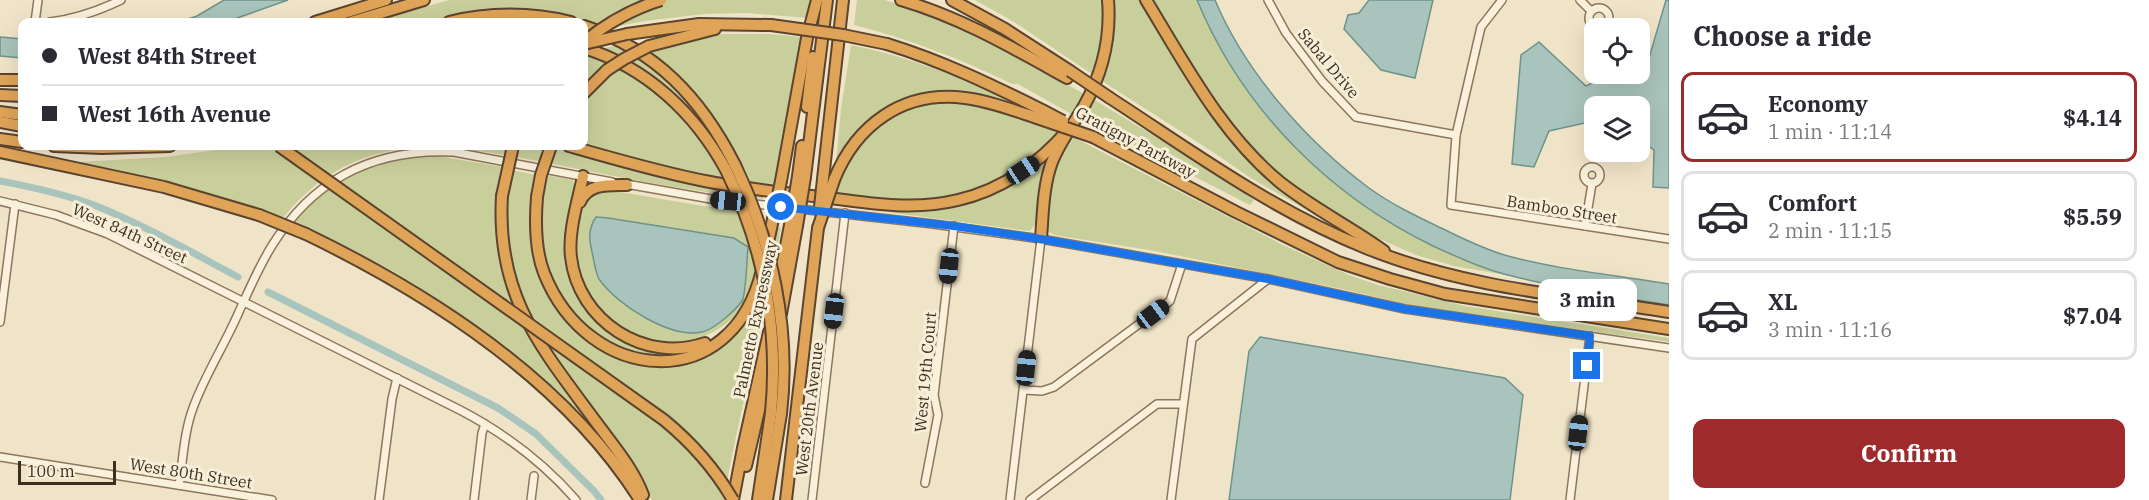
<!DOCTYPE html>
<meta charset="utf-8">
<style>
:root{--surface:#fff;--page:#f2f2f3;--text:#2b2b33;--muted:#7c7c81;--line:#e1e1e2;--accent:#9e2a2b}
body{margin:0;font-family:"IBM Plex Serif",serif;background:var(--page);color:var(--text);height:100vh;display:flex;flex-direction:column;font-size:22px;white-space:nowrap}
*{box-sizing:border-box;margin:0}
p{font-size:20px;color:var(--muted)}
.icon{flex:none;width:33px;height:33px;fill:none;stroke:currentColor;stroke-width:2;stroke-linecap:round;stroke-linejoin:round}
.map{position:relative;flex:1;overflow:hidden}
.side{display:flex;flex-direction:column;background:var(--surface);width:480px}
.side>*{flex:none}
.banner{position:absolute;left:18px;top:18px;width:570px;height:132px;border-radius:12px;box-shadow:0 6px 24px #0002;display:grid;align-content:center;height:132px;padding:0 24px;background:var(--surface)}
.tools{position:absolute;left:1584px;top:18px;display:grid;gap:12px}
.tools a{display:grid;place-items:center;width:66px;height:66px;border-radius:12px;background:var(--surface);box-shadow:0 6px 24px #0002;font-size:30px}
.scale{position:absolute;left:18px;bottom:15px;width:98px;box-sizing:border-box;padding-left:6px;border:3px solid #3d2e20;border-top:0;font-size:16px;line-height:21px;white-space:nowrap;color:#3d2e20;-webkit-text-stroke:4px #f7eed8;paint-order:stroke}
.end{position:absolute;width:27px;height:27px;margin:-14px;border:8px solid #1a73e8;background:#fff;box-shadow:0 0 0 3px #fff}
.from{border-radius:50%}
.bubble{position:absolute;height:42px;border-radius:12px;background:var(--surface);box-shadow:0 6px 24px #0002;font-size:20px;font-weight:700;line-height:42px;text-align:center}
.car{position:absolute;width:18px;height:36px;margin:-18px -9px;border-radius:8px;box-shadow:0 0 4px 2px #0007;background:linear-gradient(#222 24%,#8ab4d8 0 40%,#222 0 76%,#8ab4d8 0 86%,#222 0)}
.banner b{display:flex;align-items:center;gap:21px;height:57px;font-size:22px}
.banner b+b{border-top:2px solid var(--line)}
.banner i{width:15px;height:15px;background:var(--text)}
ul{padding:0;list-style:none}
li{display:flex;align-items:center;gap:18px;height:90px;margin:0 12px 9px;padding:0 12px;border:3px solid var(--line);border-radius:12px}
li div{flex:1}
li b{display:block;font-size:22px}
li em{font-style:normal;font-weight:700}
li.on{border-color:var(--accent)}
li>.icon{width:54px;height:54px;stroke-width:1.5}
h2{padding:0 24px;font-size:27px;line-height:72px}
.action{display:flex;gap:12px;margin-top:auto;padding:12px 24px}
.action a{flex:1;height:69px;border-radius:12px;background:var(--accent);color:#fff;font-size:24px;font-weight:700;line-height:69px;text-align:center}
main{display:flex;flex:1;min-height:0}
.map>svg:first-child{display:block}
</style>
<main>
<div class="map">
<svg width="1669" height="500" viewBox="0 0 1669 500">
<rect width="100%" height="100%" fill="#f0e4c8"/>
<g fill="#c9cf9b">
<polygon points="449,0 811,0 807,18 747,13 705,14 645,21 608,28 548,14 453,18 437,22 372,22"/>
<path d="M857 0H885L965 26 1084 94 1073 115 1018 84H1012C961 59 909 39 854 25Z"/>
<polygon points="975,0 1104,0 1101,42 1092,74 1014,22"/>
<path d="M1113 0H1144L1223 125 1326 218 1324 220 1249 177 1216 154 1102 81C1111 55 1116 27 1113 0Z"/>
<path d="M1152 0H1197C1237 98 1314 181 1406 232 1439 251 1475 264 1511 276L1454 266 1416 255 1373 236 1308 198 1268 166 1226 119Z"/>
<path d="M715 34H770L803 37 775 188 750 185C722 128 700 90 647 51Z"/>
<path d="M617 45C660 67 684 94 712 133H709C680 96 645 67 601 49Z"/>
<path d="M851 45C911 57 969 80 1023 108L989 99 899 104 836 163 841 109Z"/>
<polygon points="584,53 611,62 584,88"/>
<path d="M620 67C665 96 700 134 725 182L656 167 584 144V101Z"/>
<polygon points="1093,99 1166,143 1254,200 1250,205 1082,119"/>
<path d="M949 100 987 107 1061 132 1017 171 971 193 921 203 836 195C854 135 887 108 949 100Z"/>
<polygon points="1069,135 1283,245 1349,275 1378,285 1465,306 1669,338 1669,342 1419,307 1342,289 1155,251 1054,235 1048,231 1046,224 1053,168"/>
<path d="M244 146H563L628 166 764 196 763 199C702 193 643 182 583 170 470 149 366 115 282 219L201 192 79 162 165 157Z"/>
<path d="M436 156 503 167 497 211V234L509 289 599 434 596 435C570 410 544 384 517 360 451 301 375 257 294 223 330 178 379 158 436 156Z"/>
<polygon points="1044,158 1049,160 1039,220 1030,231 834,205 883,208 945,207"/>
<path d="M511 170 536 175 534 239 573 324 647 363C667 358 686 352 705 346 712 344 722 343 728 339 765 317 769 265 777 227L781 228C766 319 739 408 724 500H652C634 471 617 443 597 416 559 362 511 307 506 239 505 216 507 193 511 170Z"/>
<path d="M545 175 573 180 575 190 568 230 579 292 645 349 662 354 661 356C602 350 554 308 543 248 539 224 541 199 545 175Z"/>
<path d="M609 190 703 206 738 210 758 275C753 286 748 299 741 308 733 321 718 330 705 336 653 358 592 324 580 269 575 247 578 223 585 201L599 191Z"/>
</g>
<g fill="#a9c4bc" stroke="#6f938a" stroke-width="1.5">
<polygon points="224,0 288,0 226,22 179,22 197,16"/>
<path d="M1197 0H1215C1245 72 1307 142 1369 188 1391 204 1416 216 1441 228 1462 238 1485 250 1508 256 1560 270 1615 275 1669 284V305C1617 296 1563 289 1512 276 1485 270 1460 258 1435 247 1329 196 1242 109 1197 0Z"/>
<polygon points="1369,0 1433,0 1415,78 1381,70 1344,29 1348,15 1359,13"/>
<path d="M1666 0H1669V188L1653 187 1654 150 1640 140V106H1594V121L1549 131 1534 167 1512 164 1521 55 1539 42 1586 86C1604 76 1619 74 1640 74V67L1647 65Z"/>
<polygon points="0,37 22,39 22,58 0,56"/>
<path d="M596 217 608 218 734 238 748 247C747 257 746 295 742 301 735 311 713 330 702 332 670 339 616 304 599 279 595 272 594 260 592 252 589 239 588 229 596 217Z"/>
<polygon points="1260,337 1505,378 1523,395 1510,500 1229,500 1249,351"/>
</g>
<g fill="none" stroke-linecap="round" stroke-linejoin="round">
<g stroke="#a9c4bc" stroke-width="7">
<path d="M0 181C32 187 63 194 94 205 144 225 191 252 238 277"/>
<polyline points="268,292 498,408 536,434 594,491 601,500"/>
</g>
<g stroke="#8d765c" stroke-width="10">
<g id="minor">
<polyline points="1268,0 1286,33 1322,81 1356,117 1456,135"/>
<polyline points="1502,0 1481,27 1456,135 1451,205 1669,239"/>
<polyline points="1580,0 1591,11"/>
<circle cx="1599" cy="18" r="10"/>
<polyline points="35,22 38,0"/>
<path d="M50 22C75 19 98 11 121 0"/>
<circle cx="1592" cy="175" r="8"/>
<polyline points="626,184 711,199 933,224 1041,239 1268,279 1405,309 1669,348"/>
<path d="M0 201 56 215 108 234 460 410C504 433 543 462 576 500"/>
<polyline points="1585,226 1592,184"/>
<polyline points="0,322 15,204"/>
<polyline points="1024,390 1042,391 1054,387 1170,301 1182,264"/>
<polyline points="0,457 272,500"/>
<polyline points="925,483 938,415 934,395 954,226"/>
<path d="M179 485C183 460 184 432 193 408 205 375 224 346 238 314 249 290 259 266 273 244 315 177 377 148 454 152L612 182"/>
<polyline points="379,500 392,399 397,378"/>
<polyline points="474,500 482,433 485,424"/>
<polyline points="531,500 534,476"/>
<polyline points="812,500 845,213"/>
<polyline points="1010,500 1041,239"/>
<polyline points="1030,500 1157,404 1182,404"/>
<polyline points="1171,500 1192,339 1268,279"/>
<polyline points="1570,500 1590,336"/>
</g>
</g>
<g stroke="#5b4430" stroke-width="14">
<g id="highway">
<path d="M901 0C960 17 1013 48 1067 78"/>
<polyline points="952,0 1005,29 1070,71"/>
<path d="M1146 0C1185 64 1222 135 1281 183 1314 209 1351 227 1384 251"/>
<polyline points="315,22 386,0"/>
<polyline points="351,22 424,0"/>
<path d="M449 22C488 12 532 12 571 22"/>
<path d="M584 26C656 50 701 98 735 165"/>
<polyline points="627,34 699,24 771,25"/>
<path d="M887 44C942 61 990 84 1042 110"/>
<polyline points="649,46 715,29"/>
<path d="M584 48C646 67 695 113 726 170"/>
<polyline points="0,80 22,80"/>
<polyline points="584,93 607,70"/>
<polyline points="0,95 22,96"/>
<path d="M1110 98C1193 152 1274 211 1366 248 1462 287 1567 296 1669 312"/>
<polyline points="807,107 813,57"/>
<polyline points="0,112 22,115"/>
<polyline points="0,122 22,126"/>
<polyline points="1093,137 1236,212 1338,262 1390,279 1445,294 1669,329"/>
<polyline points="0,139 22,142"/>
<polyline points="54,146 102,148 170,146"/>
<path d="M569 146C615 159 662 173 710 182 747 189 785 193 822 197 867 203 913 211 958 200 1001 190 1038 164 1067 131"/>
<polyline points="0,152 164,187 259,215"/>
<path d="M583 176C578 201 568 231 571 257 578 321 645 364 705 343"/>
<polyline points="798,176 802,146"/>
<polyline points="805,177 827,0"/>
<polyline points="823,179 843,0"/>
<path d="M834 180C856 125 903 90 965 98 989 101 1013 110 1037 118"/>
<polyline points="781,181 807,38 817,0"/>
<path d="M502 196C496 296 540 346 596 422 613 445 633 468 643 495"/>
<path d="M537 197C535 222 535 250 544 273 588 385 732 397 762 270"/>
<path d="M580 202C588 183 609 185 627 185"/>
<path d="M306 234C430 294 565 381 640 500"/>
<path d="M1041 239C1043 213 1043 186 1052 162 1060 142 1073 125 1084 106 1102 74 1111 37 1108 0"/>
<polyline points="766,252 773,219"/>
<polyline points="777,293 790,225"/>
<polyline points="781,314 797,226"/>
<polyline points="746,466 771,359"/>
<polyline points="733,500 743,448 769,332"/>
<polyline points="758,500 771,413"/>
<polyline points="767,500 781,414"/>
<polyline points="786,500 818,228"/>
</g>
</g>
<use href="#minor" stroke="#faf1dc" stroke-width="7"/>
<use href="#highway" stroke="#e0a458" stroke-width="10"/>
<g stroke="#5b4430" stroke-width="14" stroke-linecap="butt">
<g id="highway-bridge">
<polyline points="771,25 843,35 887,44"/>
<path d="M584 42C607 23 632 9 661 0"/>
<polyline points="584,44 627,34"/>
<polyline points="607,70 624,59 649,46"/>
<polyline points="1070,71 1110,98"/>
<polyline points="1042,110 1063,121"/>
<polyline points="1037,118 1093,137"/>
<path d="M279 146 664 420C692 443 715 469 733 500"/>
<path d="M735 165C772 242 791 328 781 414"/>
<path d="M726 170C763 246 779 329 771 413"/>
<polyline points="502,196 513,146"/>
<polyline points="537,197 541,175 551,146"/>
<polyline points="820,207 823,179"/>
<polyline points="259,215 306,234"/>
<polyline points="773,219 781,181"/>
<polyline points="790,225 798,176"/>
<polyline points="797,226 805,177"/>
<polyline points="818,228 834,180"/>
</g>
</g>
<use href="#highway-bridge" stroke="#e0a458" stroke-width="10"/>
</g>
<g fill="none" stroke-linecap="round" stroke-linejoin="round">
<polyline stroke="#1a73e8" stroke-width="8" points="781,207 954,226 1041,239 1268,279 1405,309 1590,336 1587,366"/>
</g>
<g text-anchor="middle" stroke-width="6" stroke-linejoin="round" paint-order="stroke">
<g font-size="16" fill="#3d2e20" stroke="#f7eed8">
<text transform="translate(1329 63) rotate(50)" y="6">Sabal Drive</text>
<text transform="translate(1136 142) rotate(28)" y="6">Gratigny Parkway</text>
<text transform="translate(1562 209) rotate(9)" y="6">Bamboo Street</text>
<text transform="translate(130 233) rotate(24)" y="6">West 84th Street</text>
<text transform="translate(755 319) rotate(-78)" y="6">Palmetto Expressway</text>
<text transform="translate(925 372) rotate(-85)" y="6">West 19th Court</text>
<text transform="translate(809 409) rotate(-83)" y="6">West 20th Avenue</text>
<text transform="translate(191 473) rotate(9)" y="6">West 80th Street</text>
</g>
</g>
</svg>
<div class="tools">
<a><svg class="icon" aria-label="locate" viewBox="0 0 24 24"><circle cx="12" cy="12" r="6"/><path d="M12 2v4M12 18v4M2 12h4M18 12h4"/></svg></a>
<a><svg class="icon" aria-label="layers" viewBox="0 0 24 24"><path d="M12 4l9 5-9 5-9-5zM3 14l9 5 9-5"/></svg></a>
</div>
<div class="scale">100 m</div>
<i class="end from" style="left:781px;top:207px"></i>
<i class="end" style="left:1587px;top:366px"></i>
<div class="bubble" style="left:1538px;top:279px;width:99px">3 min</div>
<i class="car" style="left:1023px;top:170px;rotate:57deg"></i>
<i class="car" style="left:728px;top:201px;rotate:276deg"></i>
<i class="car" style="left:949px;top:266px;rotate:186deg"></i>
<i class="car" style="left:834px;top:311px;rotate:187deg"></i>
<i class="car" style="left:1153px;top:314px;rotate:53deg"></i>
<i class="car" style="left:1026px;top:368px;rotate:6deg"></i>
<i class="car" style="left:1578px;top:433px;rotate:7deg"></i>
<div class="banner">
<b><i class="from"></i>West 84th Street</b>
<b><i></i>West 16th Avenue</b>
</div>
</div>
<section class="side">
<h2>Choose a ride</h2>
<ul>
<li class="on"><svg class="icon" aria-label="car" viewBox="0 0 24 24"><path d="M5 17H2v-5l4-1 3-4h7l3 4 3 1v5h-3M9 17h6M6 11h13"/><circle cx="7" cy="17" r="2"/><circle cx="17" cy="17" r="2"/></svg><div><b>Economy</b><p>1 min · 11:14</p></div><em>$4.14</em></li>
<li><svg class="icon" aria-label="car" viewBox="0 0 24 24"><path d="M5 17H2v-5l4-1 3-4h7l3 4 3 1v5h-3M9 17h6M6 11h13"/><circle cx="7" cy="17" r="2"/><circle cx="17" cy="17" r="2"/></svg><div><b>Comfort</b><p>2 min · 11:15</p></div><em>$5.59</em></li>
<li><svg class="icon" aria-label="car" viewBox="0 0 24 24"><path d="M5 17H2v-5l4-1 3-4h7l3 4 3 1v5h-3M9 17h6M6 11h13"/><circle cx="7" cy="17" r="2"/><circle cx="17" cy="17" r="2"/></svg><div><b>XL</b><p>3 min · 11:16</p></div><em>$7.04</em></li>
</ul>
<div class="action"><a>Confirm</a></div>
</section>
</main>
